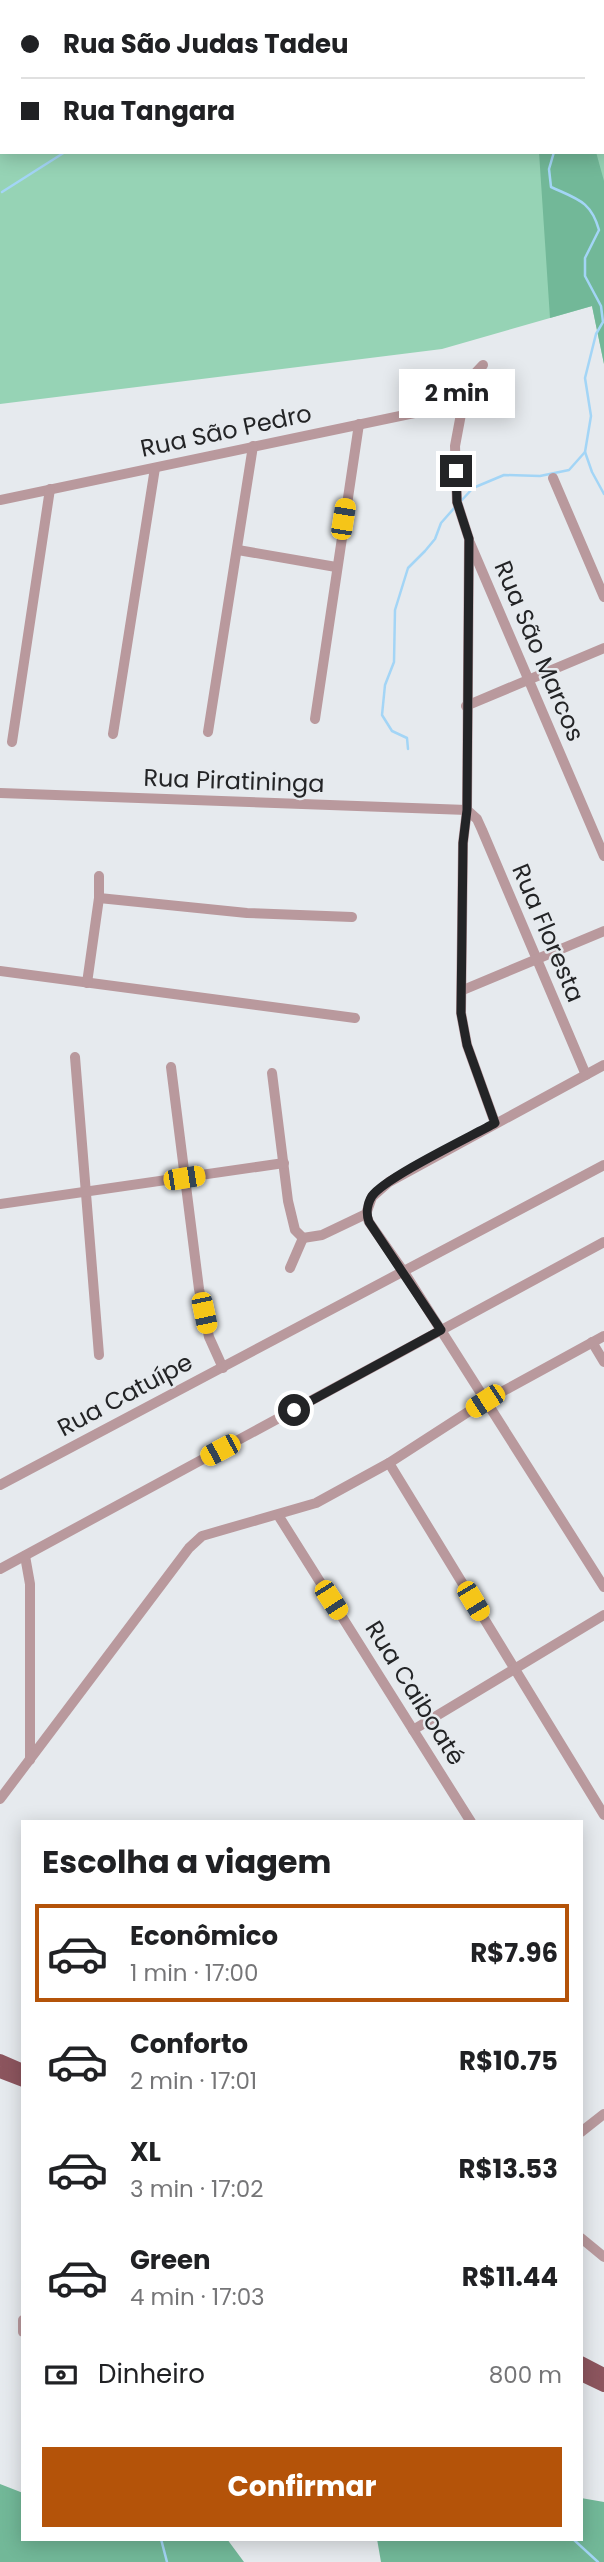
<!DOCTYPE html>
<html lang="pt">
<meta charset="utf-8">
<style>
:root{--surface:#fff;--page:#f6f6f6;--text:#202124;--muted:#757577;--line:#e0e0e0;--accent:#b45309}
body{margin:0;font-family:Poppins,sans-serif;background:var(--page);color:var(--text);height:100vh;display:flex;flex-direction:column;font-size:26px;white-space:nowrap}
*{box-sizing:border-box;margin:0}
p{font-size:23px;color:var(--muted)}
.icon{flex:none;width:38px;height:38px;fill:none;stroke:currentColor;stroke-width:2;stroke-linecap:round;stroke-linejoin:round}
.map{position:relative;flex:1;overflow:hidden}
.sheet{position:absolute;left:21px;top:1820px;width:562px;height:721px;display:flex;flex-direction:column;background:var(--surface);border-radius:0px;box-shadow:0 4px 18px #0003}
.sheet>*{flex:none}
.banner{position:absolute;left:0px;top:0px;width:606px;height:154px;box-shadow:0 4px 18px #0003;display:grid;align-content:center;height:154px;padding:0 21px;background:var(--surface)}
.end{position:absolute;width:32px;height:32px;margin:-16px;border:9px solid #232426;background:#fff;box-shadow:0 0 0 4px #fff}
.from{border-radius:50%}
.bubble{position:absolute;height:49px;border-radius:0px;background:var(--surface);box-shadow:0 4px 18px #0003;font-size:23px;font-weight:700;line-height:49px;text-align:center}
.car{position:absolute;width:21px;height:42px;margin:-21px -10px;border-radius:9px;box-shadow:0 0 5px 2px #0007;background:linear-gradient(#f5c518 24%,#345 0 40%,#f5c518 0 76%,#345 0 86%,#f5c518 0)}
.banner b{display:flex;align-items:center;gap:24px;height:66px;font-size:26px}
.banner b+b{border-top:2px solid var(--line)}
.banner i{width:18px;height:18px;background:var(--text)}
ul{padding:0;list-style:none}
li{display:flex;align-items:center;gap:21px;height:98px;margin:0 14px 10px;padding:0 7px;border:4px solid transparent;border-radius:0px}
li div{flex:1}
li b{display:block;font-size:26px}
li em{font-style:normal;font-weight:700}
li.current{border-color:var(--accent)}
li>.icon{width:63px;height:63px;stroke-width:1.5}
h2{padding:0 21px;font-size:32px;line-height:84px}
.pay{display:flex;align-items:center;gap:18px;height:77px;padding:0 21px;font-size:26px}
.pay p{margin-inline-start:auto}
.button{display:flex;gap:14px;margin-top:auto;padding:14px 21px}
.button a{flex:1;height:80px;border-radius:0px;background:var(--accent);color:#fff;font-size:28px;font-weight:700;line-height:80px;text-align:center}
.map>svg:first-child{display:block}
</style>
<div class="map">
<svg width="604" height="2562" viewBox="0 0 604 2562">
<rect width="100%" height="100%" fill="#e6eaee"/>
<path fill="#96d3b5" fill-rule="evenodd" d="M0 0H604V364L592 306 442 349 0 404ZM2 2H604V152H2Z"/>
<g fill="#72b898">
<polygon points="539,152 596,152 604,181 604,364 592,306 550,318"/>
<polygon points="0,2484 23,2493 23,2539 227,2539 244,2562 0,2562"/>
<polygon points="581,2498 604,2502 604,2562 381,2562 377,2539 581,2539"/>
</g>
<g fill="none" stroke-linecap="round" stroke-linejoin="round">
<g stroke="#a3d5f6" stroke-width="2.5">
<polyline points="150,0 150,2"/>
<polyline points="539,2 539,0"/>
<path d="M554 152 549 169 551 187C577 199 591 201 599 230L585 258V276L601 306 603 322 596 334 585 378 591 416 585 452 592 472 604 494"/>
<polyline points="2,192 65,152"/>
<polyline points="461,501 473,488 504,475 540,476 569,470 585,452"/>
<polyline points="408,749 407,738 392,731 382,715 385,685 394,662 395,610 408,568 425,551 435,539 441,523 456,506"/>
<polyline points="161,2539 167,2562"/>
<polyline points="573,2539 598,2562"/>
</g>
<g stroke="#b9999d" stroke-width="10">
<polyline points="483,365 467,382 455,446 457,502 469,539 467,810 463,843 461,1013 467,1045 495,1123"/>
<polyline points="553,478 604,597"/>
<polyline points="0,500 462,403"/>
<polyline points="470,543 604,856"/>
<polyline points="238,550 336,567"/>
<polyline points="466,706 604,648"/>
<polyline points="315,719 359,424"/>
<polyline points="208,732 253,446"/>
<polyline points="113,734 155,468"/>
<polyline points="12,742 50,489"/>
<polyline points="0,793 467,810 477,819 482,830 586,1075"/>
<polyline points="99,898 247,913 352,917"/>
<polyline points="0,971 355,1018"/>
<polyline points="87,983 99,898 99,876"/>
<polyline points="463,990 604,931"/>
<polyline points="75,1057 99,1355"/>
<polyline points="171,1067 199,1289 209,1337 223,1368"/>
<polyline points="272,1073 288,1201 295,1230 303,1238 290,1268"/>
<polyline points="0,1204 284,1163"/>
<polyline points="366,1214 369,1222 404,1272 604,1587"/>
<polyline points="303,1238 322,1235 366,1214 372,1197 389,1182 604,1065"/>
<polyline points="592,1342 604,1362"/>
<polyline points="389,1463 604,1815"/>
<polyline points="0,1485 604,1165"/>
<polyline points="278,1515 471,1822"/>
<polyline points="25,1556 30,1584 30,1760"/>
<polyline points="0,1569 604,1242"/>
<polyline points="413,1730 604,1615"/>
<polyline points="0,1799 189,1548 202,1536 316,1503 389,1463 485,1401 604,1336"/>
<polyline points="581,2132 604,2114"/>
<polyline points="581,2238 604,2257"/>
<polyline points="23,2320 23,2332"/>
</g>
<g stroke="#8c555e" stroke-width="12">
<polyline points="0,2060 23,2070"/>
<polyline points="0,2072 23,2081"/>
<polyline points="581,2362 604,2374"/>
<polyline points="581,2375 604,2386"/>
</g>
</g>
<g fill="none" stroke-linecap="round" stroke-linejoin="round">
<path stroke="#232426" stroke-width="9" d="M294 1410 441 1330 369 1222C366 1214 367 1204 372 1196 386 1177 470 1137 495 1123L467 1045 461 1013 463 843 467 810 469 539 457 502 456 471"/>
</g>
<g text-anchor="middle" stroke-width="5" stroke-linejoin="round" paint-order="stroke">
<g font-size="24" fill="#232426" stroke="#e6eaee">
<text transform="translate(226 431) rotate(-12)" y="8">Rua São Pedro</text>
<text transform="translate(539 651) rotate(67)" y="8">Rua São Marcos</text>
<text transform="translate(234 781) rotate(2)" y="8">Rua Piratininga</text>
<text transform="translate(548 933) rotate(67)" y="8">Rua Floresta</text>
<text transform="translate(125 1395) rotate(-28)" y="8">Rua Catuípe</text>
<text transform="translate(415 1693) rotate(58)" y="8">Rua Caiboaté</text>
</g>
</g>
</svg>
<i class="end from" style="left:294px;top:1410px"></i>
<i class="end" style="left:456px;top:471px"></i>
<div class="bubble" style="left:399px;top:369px;width:116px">2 min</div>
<i class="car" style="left:343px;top:519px;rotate:9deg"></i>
<i class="car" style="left:184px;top:1178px;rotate:81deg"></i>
<i class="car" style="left:204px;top:1313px;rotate:168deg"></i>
<i class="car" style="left:485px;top:1401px;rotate:237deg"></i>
<i class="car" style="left:220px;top:1450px;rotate:242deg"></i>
<i class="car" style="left:331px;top:1600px;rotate:147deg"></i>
<i class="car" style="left:473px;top:1601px;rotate:149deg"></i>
<div class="banner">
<b><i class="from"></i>Rua São Judas Tadeu</b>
<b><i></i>Rua Tangara</b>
</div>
<section class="sheet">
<h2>Escolha a viagem</h2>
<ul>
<li class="current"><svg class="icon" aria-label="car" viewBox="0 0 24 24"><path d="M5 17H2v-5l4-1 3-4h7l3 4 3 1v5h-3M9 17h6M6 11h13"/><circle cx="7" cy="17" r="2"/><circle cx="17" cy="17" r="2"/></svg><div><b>Econômico</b><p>1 min · 17:00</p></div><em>R$7.96</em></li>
<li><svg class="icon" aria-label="car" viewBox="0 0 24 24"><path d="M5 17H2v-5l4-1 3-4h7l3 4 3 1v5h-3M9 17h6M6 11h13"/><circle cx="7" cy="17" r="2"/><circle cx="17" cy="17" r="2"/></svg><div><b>Conforto</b><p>2 min · 17:01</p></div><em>R$10.75</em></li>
<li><svg class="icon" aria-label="car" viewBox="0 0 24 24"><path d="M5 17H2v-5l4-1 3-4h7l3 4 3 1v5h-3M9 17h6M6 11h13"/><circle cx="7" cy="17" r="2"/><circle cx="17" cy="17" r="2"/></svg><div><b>XL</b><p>3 min · 17:02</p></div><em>R$13.53</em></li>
<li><svg class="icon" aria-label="car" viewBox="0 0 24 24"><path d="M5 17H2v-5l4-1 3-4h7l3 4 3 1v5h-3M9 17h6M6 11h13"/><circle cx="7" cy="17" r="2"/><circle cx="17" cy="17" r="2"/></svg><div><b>Green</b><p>4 min · 17:03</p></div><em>R$11.44</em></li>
</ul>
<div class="pay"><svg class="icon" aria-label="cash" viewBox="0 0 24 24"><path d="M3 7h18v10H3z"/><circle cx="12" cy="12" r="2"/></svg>Dinheiro<p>800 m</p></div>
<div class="button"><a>Confirmar</a></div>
</section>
</div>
